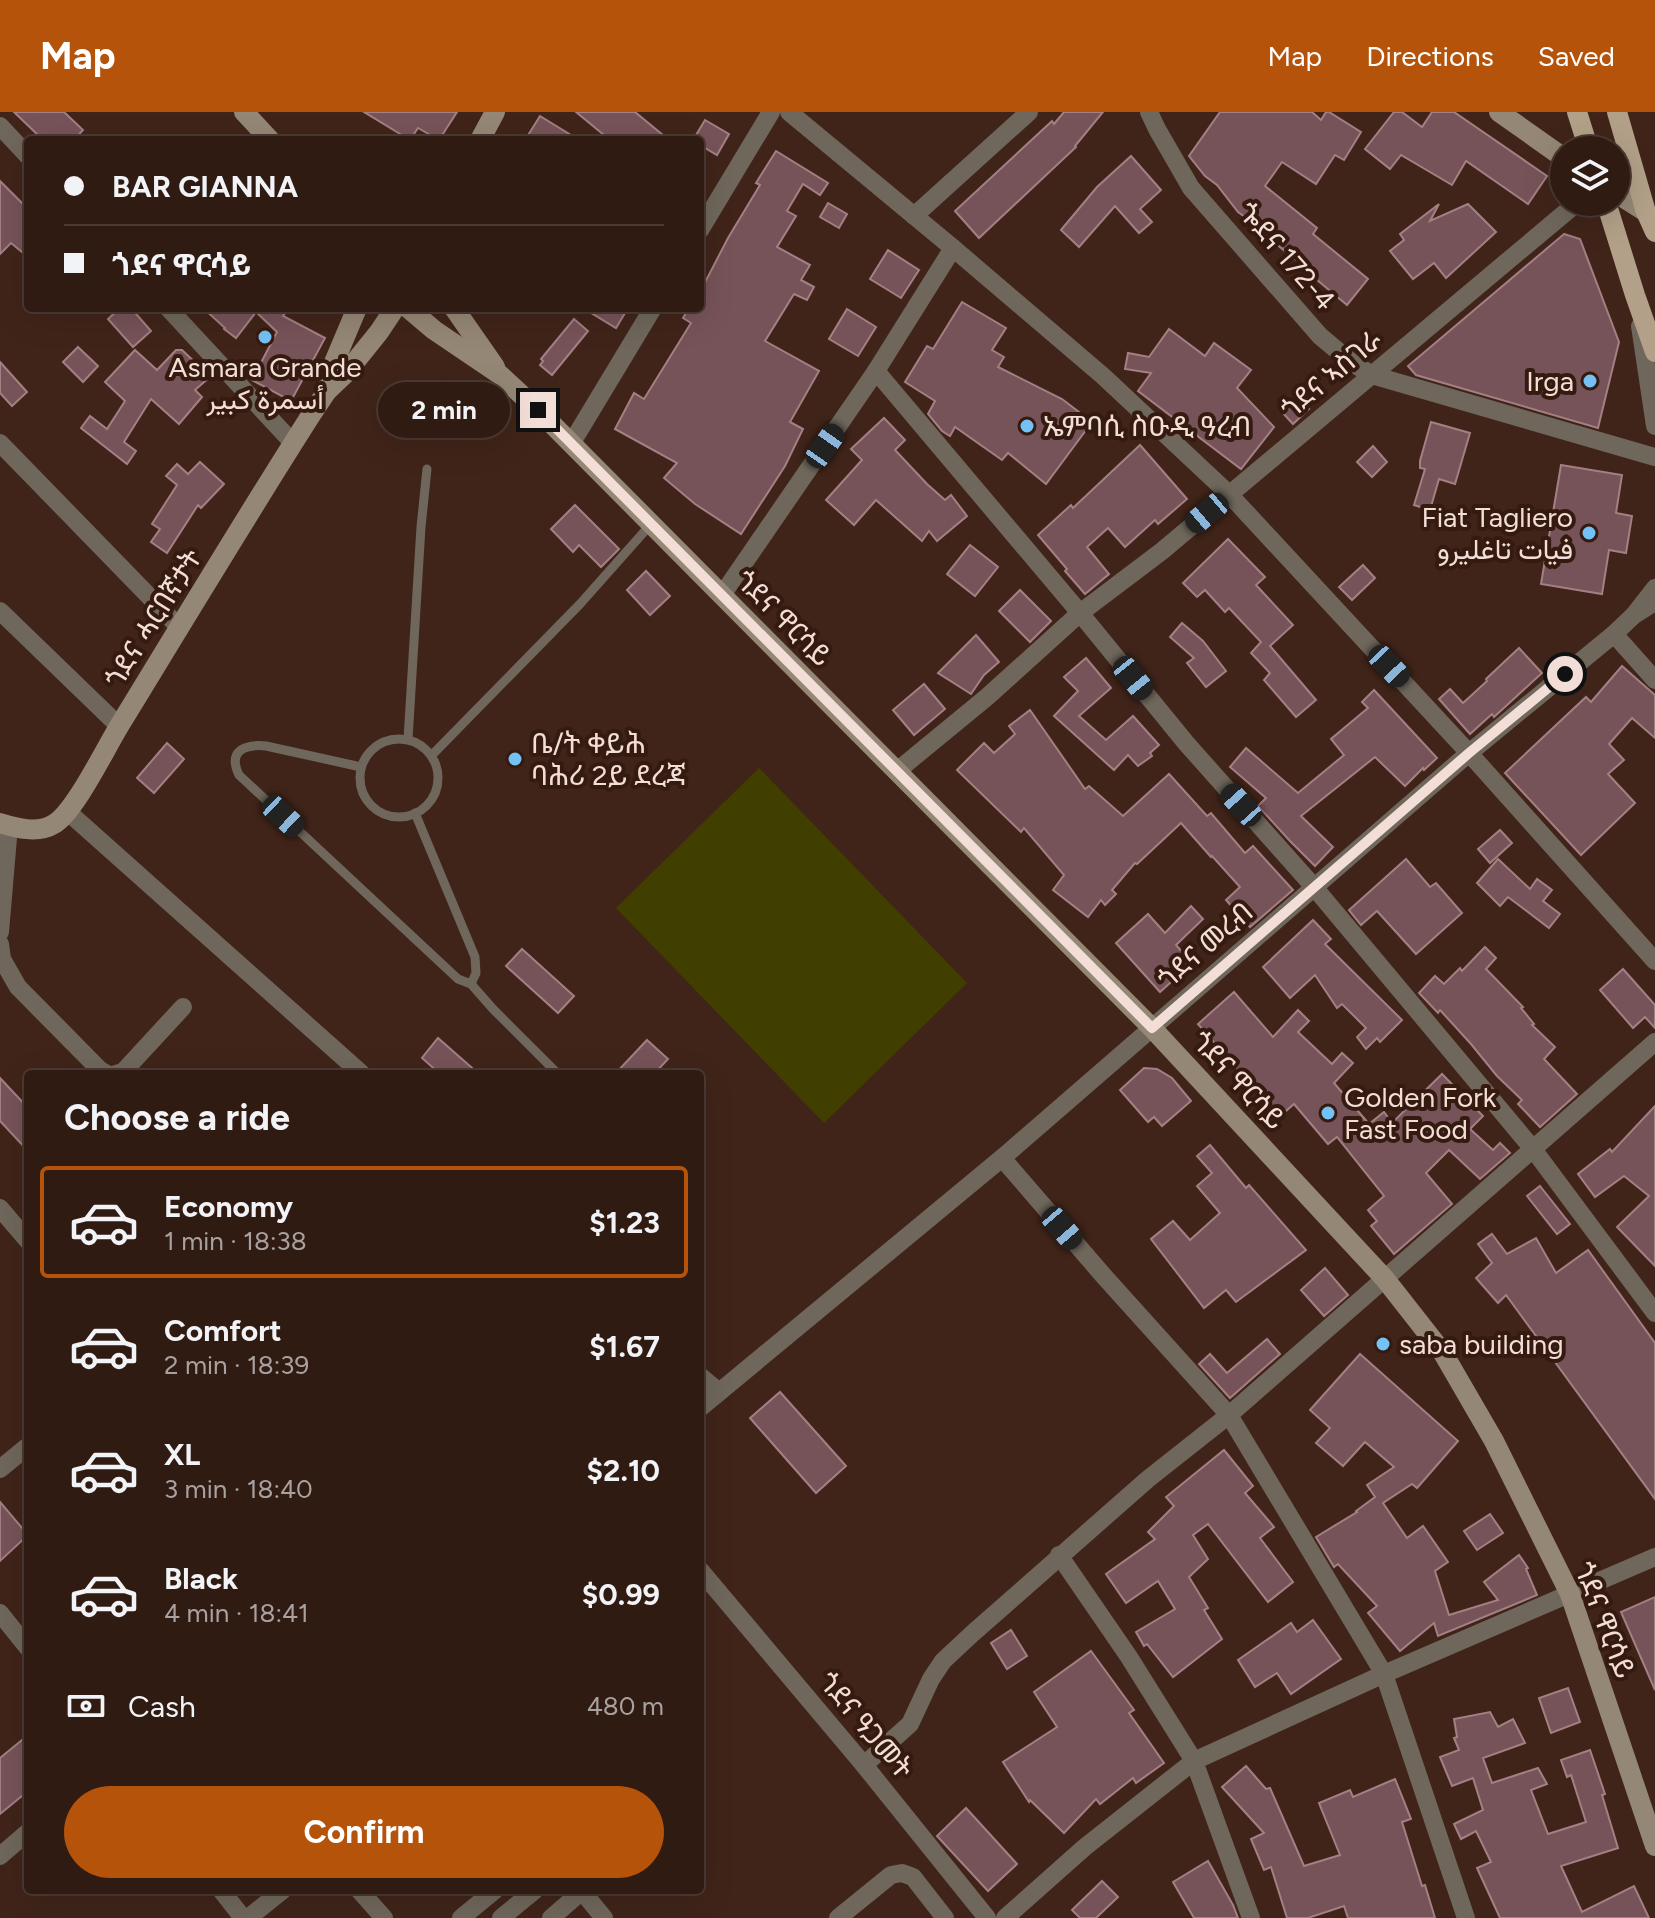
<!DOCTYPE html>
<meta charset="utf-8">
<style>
:root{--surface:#301b13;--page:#3c2821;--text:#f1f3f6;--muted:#a8a1a0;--line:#4b3933;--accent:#b45309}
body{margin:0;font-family:Figtree,Vazirmatn,"Noto Sans Ethiopic",sans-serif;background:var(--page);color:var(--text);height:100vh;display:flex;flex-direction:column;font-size:30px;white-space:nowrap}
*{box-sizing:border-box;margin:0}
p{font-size:26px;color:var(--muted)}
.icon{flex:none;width:44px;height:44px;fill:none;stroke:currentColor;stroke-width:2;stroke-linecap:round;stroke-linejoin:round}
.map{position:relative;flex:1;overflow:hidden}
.drawer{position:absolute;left:24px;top:958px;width:680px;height:824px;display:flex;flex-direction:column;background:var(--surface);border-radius:8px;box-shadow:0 8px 32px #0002,0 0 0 2px var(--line)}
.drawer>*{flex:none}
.top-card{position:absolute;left:24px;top:24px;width:680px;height:176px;border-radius:8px;box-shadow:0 8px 32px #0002,0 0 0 2px var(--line);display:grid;align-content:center;height:176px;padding:0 40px;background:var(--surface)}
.fabs{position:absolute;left:1550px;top:24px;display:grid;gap:16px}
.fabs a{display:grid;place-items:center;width:80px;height:80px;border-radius:50%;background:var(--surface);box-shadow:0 8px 32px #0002,0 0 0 2px var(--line);font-size:40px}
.end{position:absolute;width:36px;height:36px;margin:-18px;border:10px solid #f2ded7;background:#111;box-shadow:0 0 0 4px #111}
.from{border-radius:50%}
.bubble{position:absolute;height:56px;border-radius:28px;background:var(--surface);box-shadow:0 8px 32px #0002,0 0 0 2px var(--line);font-size:26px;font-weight:700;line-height:56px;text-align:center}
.car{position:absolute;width:24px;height:48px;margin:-24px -12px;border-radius:10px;box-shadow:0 0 6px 2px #0007;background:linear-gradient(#222 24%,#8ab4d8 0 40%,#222 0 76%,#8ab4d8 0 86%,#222 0)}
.top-card b{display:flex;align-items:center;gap:28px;height:76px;font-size:30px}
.top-card b+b{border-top:2px solid var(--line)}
.top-card i{width:20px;height:20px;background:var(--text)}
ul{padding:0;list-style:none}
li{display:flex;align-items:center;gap:24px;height:112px;margin:0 16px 12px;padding:0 24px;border:4px solid transparent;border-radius:8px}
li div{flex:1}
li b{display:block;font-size:30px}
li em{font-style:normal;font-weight:700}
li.current{border-color:var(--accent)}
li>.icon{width:72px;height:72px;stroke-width:1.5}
h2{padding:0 40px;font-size:36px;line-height:96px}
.pay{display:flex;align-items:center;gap:20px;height:88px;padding:0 40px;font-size:30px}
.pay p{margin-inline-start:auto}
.action{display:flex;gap:16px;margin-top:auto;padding:16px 40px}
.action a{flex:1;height:92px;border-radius:48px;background:var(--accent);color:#fff;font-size:32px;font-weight:700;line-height:92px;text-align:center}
header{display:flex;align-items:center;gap:48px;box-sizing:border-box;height:112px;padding:0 40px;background:var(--accent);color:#fff}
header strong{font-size:38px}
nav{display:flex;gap:44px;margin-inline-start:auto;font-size:28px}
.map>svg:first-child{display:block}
</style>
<header>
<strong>Map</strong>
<nav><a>Map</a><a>Directions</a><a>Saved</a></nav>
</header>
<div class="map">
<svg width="1655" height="1806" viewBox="0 0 1655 1806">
<rect width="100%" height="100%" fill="#402419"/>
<polygon fill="#413f00" points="759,656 967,871 824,1011 616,796"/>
<g fill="#765358" stroke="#a47f84" stroke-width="2">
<polygon points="14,0 64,0 83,18 74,28 43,28"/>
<polygon points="364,0 457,0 439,28 418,16 410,28"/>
<polygon points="576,0 635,0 669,28 610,28"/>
<polygon points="1064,0 1103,0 1075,34 1076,35 979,126 955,99 1052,9 1054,12"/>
<polygon points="1220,0 1312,0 1321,8 1326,0 1329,0 1361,20 1344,48 1335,43 1316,72 1282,50 1265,74 1317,116 1313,122 1368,167 1347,193 1304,157 1305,155 1261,120 1263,118 1238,100 1217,73 1205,64 1189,44"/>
<polygon points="1394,0 1402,0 1422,15 1432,0 1454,0 1547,64 1528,92 1466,49 1452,73 1401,43 1390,57 1365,37"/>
<polygon points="540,4 579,28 525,28"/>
<polygon points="705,8 729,22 717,43 700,33 700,28 693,28"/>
<polygon points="776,39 828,71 820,83 803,72 787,99 796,104 777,135 810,153 801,168 814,175 807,188 794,182 765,229 819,259 790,310 803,317 785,354 741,422 695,392 664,366 677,351 615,317 634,281 644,287 691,211 683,206 689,196 700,196 700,180 728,126 760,73 756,71"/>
<polygon points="1131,44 1161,78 1140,97 1152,110 1139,121 1115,94 1079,135 1061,118 1097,75"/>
<polygon points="0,69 28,97 28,145 11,131 0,142"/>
<polygon points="828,91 847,102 839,116 820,105"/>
<polygon points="1439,92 1430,109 1468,92 1496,120 1446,166 1434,151 1413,167 1390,139 1404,128 1400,122"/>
<polygon points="1564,122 1580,127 1619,230 1598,316 1416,263 1408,254"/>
<polygon points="888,138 919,158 901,186 870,167"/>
<polygon points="962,190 1006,216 992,238 1004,245 998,255 1062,287 1092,310 1046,372 1008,341 1002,348 955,315 950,324 942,319 928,302 935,289 905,270 927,234 933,237"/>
<polygon points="120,196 131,196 151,219 133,235 108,207"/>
<polygon points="203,196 289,196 283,204 325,226 291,289 252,268 277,220 256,200 236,226 224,217 225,216"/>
<polygon points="583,196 628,196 616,216"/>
<polygon points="847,197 876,215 858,244 829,227"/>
<polygon points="574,207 588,219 552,263 540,253 543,249 541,247"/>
<polygon points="1169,217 1205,244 1214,231 1251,258 1237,276 1274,315 1241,357 1138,279 1151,261 1125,257 1128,241 1149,245"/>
<polygon points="78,235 98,254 83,270 63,250"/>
<polygon points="135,238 157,258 176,238 182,238 199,254 200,253 210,265 195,278 202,285 179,312 151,287 124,330 136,339 127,352 81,316 90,304 107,317 125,289 105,270"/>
<polygon points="0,250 27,280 12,294 0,281"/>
<polygon points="1297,284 1309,297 1293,312 1281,299"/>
<polygon points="884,306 905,328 895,338 927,372 945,388 951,383 967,404 937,429 929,419 922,429 876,388 854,413 826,388 862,348 851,337"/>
<polygon points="1431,310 1470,321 1455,372 1439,367 1430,398 1414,393 1425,357 1420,356 1420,349"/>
<polygon points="1140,333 1187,387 1158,412 1155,408 1125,435 1108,416 1087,435 1109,462 1085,482 1065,459 1067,457 1038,423 1071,393 1073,396"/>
<polygon points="1373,334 1387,350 1372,365 1357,350"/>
<polygon points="200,350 224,372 201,396 198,393 167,441 151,430 160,417 152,412 177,373 166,364 177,352 188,362"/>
<polygon points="1561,353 1622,363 1616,401 1632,404 1626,441 1609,438 1602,482 1541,472"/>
<polygon points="575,393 619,437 601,455 579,433 573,440 551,417"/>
<polygon points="1228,427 1265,465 1256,473 1293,513 1270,534 1316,588 1296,605 1264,568 1270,561 1251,541 1261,530 1229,496 1225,500 1205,478 1197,485 1183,471"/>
<polygon points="970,433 998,455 975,484 947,462"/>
<polygon points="1363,453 1375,466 1352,488 1339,475"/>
<polygon points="646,459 670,484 650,503 627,478"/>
<polygon points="1020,478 1051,509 1030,530 999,499"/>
<polygon points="1182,511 1203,529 1226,559 1206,575 1187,551 1194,546 1170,525"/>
<polygon points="976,523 999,550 984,563 971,582 938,561"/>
<polygon points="1519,536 1542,561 1494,605 1492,602 1470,622 1439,587 1450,577 1463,591 1487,569 1486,567"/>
<polygon points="1086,546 1111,576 1079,604 1106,628 1133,604 1159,633 1150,641 1152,644 1138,654 1128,643 1114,658 1054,604 1078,579 1064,565"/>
<polygon points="1622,554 1655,583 1655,626 1632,606 1609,632 1624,648 1608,662 1635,691 1581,743 1505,661 1586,585 1591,590"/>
<polygon points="924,572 945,597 914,623 893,598"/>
<polygon points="1374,578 1437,646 1424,658 1423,656 1405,674 1375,645 1301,704 1333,735 1315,754 1290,729 1258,694 1266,686 1230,655 1246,636 1298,681 1344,643 1331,627 1368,596 1362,590"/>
<polygon points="1030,598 1085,677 1089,674 1123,704 1169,662 1207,704 1211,701 1245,741 1253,734 1293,778 1250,815 1226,788 1240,775 1212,744 1211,745 1181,711 1137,752 1135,751 1112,778 1116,782 1105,793 1101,788 1088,805 1053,778 1064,763 1024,716 1021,720 957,658 984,631 994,641 1015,622 1009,614"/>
<polygon points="167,631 184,647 154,681 137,666"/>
<polygon points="1500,718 1512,731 1490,751 1478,737"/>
<polygon points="1406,747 1430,775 1436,771 1462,801 1416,842 1377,799 1361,813 1349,798"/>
<polygon points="1498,747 1530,777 1537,767 1552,778 1543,789 1560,802 1549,816 1508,785 1500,794 1477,771"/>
<polygon points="1191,794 1203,807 1176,833 1192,851 1160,880 1116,831 1148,802 1165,821"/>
<polygon points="1313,808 1331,827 1325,832 1402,908 1380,930 1377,926 1366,937 1357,925 1366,916 1342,892 1337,896 1315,863 1290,886 1263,855"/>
<polygon points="1485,835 1496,846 1486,857 1523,895 1521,896 1534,912 1532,913 1555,935 1544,947 1577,982 1540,1015 1518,992 1522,988 1497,964 1471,932 1440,898 1438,901 1419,881 1435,864 1444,872 1460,856 1462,859"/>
<polygon points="522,837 574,884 558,901 506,854"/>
<polygon points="1623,857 1655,893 1655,916 1645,905 1633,916 1600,878"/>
<polygon points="1234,880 1273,925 1298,898 1309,909 1298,920 1332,952 1342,941 1353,951 1334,971 1369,1012 1384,1000 1392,1011 1442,962 1483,1004 1470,1017 1493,1038 1500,1031 1510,1041 1480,1067 1449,1038 1426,1061 1452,1092 1394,1142 1371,1114 1377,1109 1368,1098 1384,1084 1337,1025 1328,1032 1294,992 1279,1005 1198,912"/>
<polygon points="438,926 479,962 440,962 422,946"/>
<polygon points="647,928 668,947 654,962 615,962"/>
<polygon points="1144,956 1157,957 1172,966 1191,989 1162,1014 1154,1005 1148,1010 1120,978"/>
<polygon points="0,966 28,996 28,1039 0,1009"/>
<polygon points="1655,994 1655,1154 1617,1115 1649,1084 1624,1064 1595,1085 1578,1062 1610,1037 1612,1040"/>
<polygon points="1210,1033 1246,1076 1249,1073 1306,1138 1236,1190 1226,1178 1204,1196 1151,1127 1173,1109 1190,1128 1220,1101 1197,1074 1212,1061 1197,1044"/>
<polygon points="1540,1074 1570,1112 1557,1122 1527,1084"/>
<polygon points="1492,1122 1507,1142 1536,1126 1556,1161 1588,1138 1655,1231 1655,1387 1506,1183 1498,1191 1476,1166 1492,1151 1478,1132"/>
<polygon points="1325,1156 1348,1183 1324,1204 1301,1178"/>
<polygon points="1267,1227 1280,1242 1230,1286 1199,1252 1210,1242 1227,1261"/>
<polygon points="1360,1242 1458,1329 1417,1376 1412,1372 1383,1391 1407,1426 1423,1414 1448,1450 1435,1459 1449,1503 1498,1488 1484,1470 1519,1443 1528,1456 1526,1457 1537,1483 1438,1524 1434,1511 1400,1539 1368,1501 1377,1494 1338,1452 1334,1455 1316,1425 1357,1400 1356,1399 1375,1385 1367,1373 1394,1355 1365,1330 1343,1354 1316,1331 1330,1316 1310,1298"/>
<polygon points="780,1280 846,1354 816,1381 750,1306"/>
<polygon points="1224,1338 1253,1374 1245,1381 1274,1415 1260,1426 1293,1470 1268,1490 1208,1412 1193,1423 1208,1447 1189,1465 1208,1496 1204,1498 1222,1527 1173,1565 1147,1532 1144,1534 1136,1520 1175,1497 1158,1469 1126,1491 1106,1462 1155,1427 1148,1420 1174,1394 1166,1385"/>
<polygon points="0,1390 28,1423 0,1449"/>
<polygon points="1490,1402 1503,1421 1477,1438 1464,1419"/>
<polygon points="1655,1485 1655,1578 1621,1500"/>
<polygon points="1313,1508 1341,1547 1291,1582 1277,1561 1255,1575 1238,1548 1291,1511 1297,1520"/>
<polygon points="1011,1518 1027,1544 1007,1557 991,1531"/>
<polygon points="1091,1539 1134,1598 1129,1601 1164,1651 1136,1671 1133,1666 1100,1692 1096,1687 1064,1721 1030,1688 1029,1690 1003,1650 1057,1615 1034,1580"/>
<polygon points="1568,1576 1580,1610 1551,1621 1539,1586"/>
<polygon points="1490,1600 1498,1615 1513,1607 1525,1631 1483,1646 1492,1671 1538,1656 1547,1672 1531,1678 1548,1722 1586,1710 1571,1663 1567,1665 1561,1648 1590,1638 1605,1682 1602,1683 1618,1736 1561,1754 1582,1800 1634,1774 1649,1806 1500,1806 1477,1756 1491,1750 1476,1719 1461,1727 1454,1712 1483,1698 1473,1666 1452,1674 1440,1645 1459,1638 1454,1626 1457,1625 1454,1607"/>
<polygon points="28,1623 28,1679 0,1702 0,1646"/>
<polygon points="1246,1654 1266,1677 1270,1676 1304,1754 1340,1743 1319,1691 1350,1678 1353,1685 1395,1667 1411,1707 1402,1710 1422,1774 1425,1773 1435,1806 1348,1806 1344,1794 1308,1806 1287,1806 1271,1755 1264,1758 1251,1727 1264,1721 1222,1675"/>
<polygon points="966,1696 1017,1752 988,1779 937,1724"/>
<polygon points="1208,1749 1233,1793 1238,1806 1194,1806 1173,1770"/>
<polygon points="1102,1769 1118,1785 1096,1806 1080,1806 1072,1798"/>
</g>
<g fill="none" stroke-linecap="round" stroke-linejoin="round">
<g stroke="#6f675b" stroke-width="9">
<circle cx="399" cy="666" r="39"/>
<polyline points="408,627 421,415 427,357"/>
<polyline points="432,643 580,492 651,412"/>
<path d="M361 655 266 634C246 632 227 638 239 663L458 867 471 872 476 861 475 845 415 701"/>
<polyline points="471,872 493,897 558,962"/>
</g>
<g stroke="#6f675b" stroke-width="18">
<polyline points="789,0 953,136 1103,264 1229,382 1469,641 1655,849"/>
<polyline points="1149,0 1157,17 1191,76 1320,224 1351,250 1372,263 1655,345"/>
<polyline points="0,14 28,44"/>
<polyline points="914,104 1029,0"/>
<polyline points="700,118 771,0"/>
<polyline points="168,196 293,331"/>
<polyline points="1640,214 1655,314"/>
<polyline points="876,259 1080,501 1186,631 1314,775 1533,1037 1655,1201"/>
<polyline points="0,331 180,516"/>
<polyline points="571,332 653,196"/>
<polyline points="1655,476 1634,503 1655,490"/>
<polyline points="722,483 876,259 953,136"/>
<polyline points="0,499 119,614"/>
<polyline points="1614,522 1655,568"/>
<polyline points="897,659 987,585 1080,501 1162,439 1578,90"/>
<polyline points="68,700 362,962"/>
<polyline points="0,820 9,714"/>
<polyline points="0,832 2,847 18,875 100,958 107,962"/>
<polyline points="116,962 123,960 183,895"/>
<polyline points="1002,1046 1102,1162 1229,1303 1384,1562 1466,1806"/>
<polyline points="0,1096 28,1129"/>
<polyline points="700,1264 719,1280"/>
<polyline points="700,1296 1002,1046 1469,641 1614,522 1634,503"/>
<polyline points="0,1357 28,1334"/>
<polyline points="1059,1443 1129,1545 1194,1649 1251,1806"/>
<polyline points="700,1458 864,1653 987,1806"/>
<polyline points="0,1501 28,1536"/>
<polyline points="864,1653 910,1612 931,1567 943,1549 973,1521 1148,1367 1229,1303 1655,930"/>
<polyline points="0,1744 28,1720"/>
<polyline points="221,1778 243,1806"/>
<polyline points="359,1778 384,1806"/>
<polyline points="581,1778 604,1806"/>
<polyline points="248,1806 283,1778"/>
<polyline points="461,1806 495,1778"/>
<polyline points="501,1806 535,1778"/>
<polyline points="551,1806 582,1779"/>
<polyline points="838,1806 891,1763 902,1761 913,1765 945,1806"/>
<polyline points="1005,1806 1085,1735 1194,1649 1384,1562 1655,1445"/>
</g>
<g stroke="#958775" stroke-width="20">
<polyline points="244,0 270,28"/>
<polyline points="1499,0 1564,46"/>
<polyline points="480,28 495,0"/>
<polyline points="1616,81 1646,100"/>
<polyline points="408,196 434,218 499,262 538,298 1152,916 1385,1167 1443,1241 1494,1329 1570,1482 1655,1734"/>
<polyline points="454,196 495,255"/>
<polyline points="327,279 333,253 357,196"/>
<path d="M0 711C16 716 38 722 54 712 75 700 106 635 121 611 184 508 246 405 311 303L327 279 346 261 379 220 395 196"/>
</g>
<g stroke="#b2a088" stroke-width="20">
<polyline points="1577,0 1589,38"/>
<polyline points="1617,0 1646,100 1655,120"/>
<polyline points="1606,90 1635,183 1655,240"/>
</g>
</g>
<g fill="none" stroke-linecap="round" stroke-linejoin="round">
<polyline stroke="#f2ded7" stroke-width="10" points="538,298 1152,916 1469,641 1565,562"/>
</g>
<g fill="#73c1f5" stroke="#351a0f" stroke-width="3">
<circle cx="265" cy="225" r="8"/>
<circle cx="1590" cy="269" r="8"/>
<circle cx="1027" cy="314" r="8"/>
<circle cx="1589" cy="421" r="8"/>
<circle cx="515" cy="647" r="8"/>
<circle cx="1328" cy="1001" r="8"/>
<circle cx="1383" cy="1232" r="8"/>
</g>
<g text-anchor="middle" stroke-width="8" stroke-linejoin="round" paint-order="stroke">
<g font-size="28" fill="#f2ded7" stroke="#351a0f">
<text transform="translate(1287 144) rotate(49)" y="10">ጐደና 172-4</text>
<text transform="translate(1331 262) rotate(-40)" y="10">ጎደና ኣስገራ</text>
<text transform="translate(153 506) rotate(-58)" y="10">ጎደና ሓርበኛታት</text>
<text transform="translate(784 506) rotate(45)" y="10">ጎደና ዋርሳይ</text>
<text transform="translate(1205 833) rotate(-41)" y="10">ጎደና መረብ</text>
<text transform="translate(1239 968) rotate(47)" y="10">ጎደና ዋርሳይ</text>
<text transform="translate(1605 1508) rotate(69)" y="10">ጎደና ዋርሳይ</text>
<text transform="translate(866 1613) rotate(50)" y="10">ጎደና ዓጋመት</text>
</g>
<g font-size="28" fill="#f2ded7" stroke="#351a0f" text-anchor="start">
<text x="265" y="265" text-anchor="middle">Asmara Grande<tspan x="265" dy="32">أسمرة كبير</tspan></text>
<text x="1574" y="279" text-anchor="end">Irga</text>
<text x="1043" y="324">ኤምባሲ ስዑዲ ዓረብ</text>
<text x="1573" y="415" text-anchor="end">Fiat Tagliero<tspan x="1573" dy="32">فيات تاغليرو</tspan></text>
<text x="531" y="641">ቤ/ት ቀይሕ<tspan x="531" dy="32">ባሕሪ 2ይ ደረጃ</tspan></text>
<text x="1344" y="995">Golden Fork<tspan x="1344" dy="32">Fast Food</tspan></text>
<text x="1399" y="1242">saba building</text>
</g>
</g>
</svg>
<div class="fabs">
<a><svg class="icon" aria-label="layers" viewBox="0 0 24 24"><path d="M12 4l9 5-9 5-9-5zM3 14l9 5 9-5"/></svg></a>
</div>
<i class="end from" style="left:1565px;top:562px"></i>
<i class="end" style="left:538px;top:298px"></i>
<div class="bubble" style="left:378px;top:270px;width:132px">2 min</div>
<i class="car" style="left:825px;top:334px;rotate:35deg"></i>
<i class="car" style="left:1207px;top:401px;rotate:230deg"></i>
<i class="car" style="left:1389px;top:554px;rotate:137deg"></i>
<i class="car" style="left:1133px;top:566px;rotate:141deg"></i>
<i class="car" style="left:1241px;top:693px;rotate:318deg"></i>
<i class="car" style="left:283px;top:704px;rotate:133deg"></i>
<i class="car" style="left:1062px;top:1116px;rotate:139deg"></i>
<div class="top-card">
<b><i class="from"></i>BAR GIANNA</b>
<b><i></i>ጎደና ዋርሳይ</b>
</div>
<section class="drawer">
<h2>Choose a ride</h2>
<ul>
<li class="current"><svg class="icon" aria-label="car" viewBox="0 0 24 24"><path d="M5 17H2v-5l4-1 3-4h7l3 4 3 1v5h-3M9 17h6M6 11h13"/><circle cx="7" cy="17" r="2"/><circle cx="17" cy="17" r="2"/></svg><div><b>Economy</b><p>1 min · 18:38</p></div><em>$1.23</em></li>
<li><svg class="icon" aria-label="car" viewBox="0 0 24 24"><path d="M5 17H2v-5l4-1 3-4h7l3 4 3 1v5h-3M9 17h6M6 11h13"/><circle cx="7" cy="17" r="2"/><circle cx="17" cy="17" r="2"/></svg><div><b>Comfort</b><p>2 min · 18:39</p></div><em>$1.67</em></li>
<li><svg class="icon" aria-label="car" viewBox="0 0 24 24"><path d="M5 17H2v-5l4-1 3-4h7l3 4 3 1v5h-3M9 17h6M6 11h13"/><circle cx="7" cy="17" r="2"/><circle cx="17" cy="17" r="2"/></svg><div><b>XL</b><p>3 min · 18:40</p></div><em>$2.10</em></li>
<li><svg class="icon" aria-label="car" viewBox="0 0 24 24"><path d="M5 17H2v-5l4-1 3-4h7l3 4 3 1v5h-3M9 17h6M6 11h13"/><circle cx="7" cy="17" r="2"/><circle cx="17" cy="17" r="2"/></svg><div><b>Black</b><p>4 min · 18:41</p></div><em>$0.99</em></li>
</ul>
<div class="pay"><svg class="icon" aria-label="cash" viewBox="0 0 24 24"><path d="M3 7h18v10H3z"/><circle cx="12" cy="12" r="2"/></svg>Cash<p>480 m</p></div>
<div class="action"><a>Confirm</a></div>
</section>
</div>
